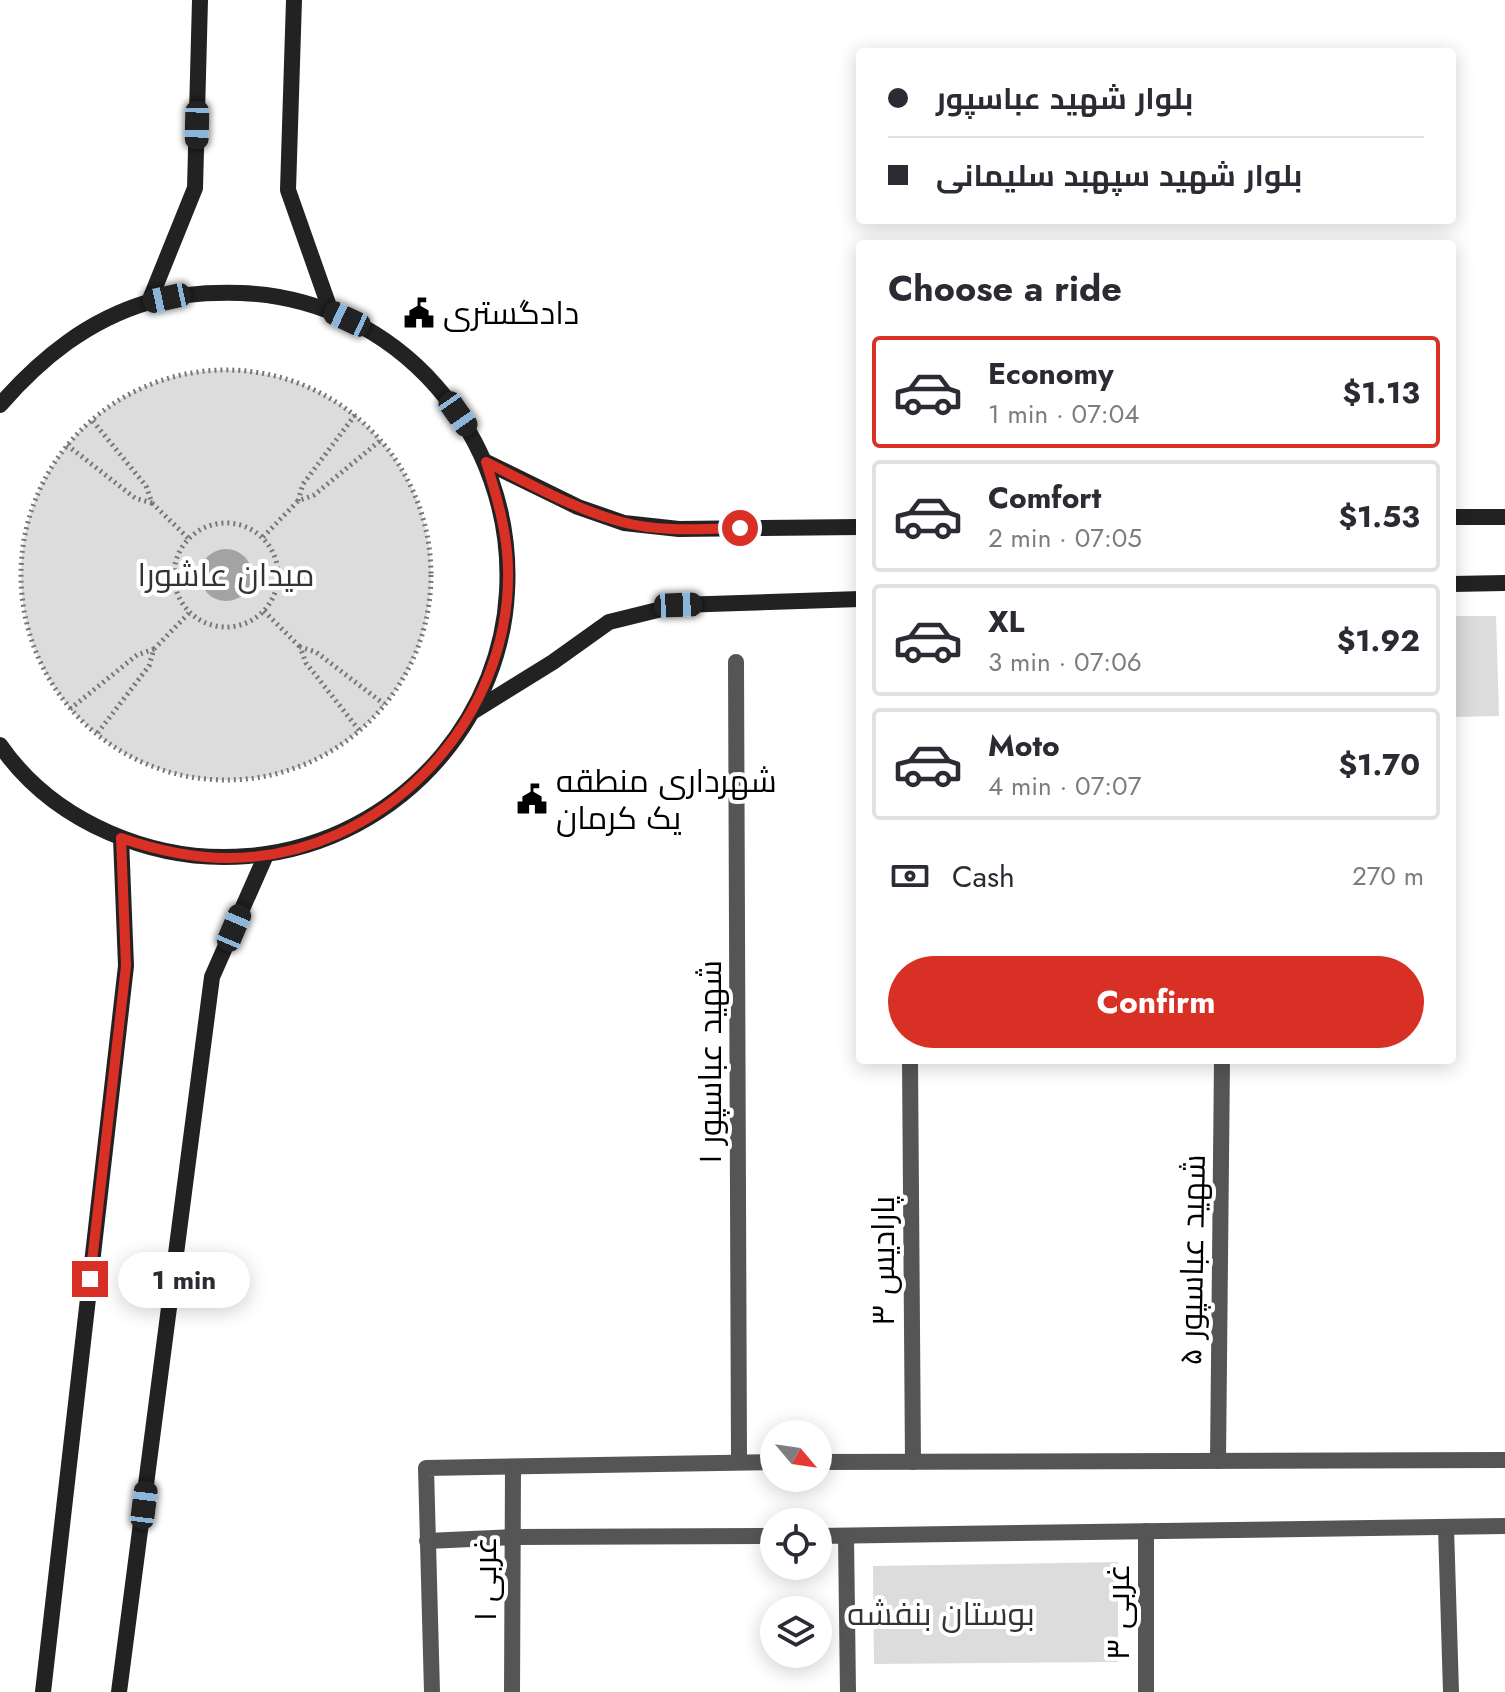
<!DOCTYPE html>
<meta charset="utf-8">
<style>
:root{--surface:#fff;--page:#f2f2f3;--text:#2b2b33;--muted:#7c7c81;--line:#e1e1e2;--accent:#d93025}
body{margin:0;font-family:Jost,Cairo,sans-serif;background:var(--page);color:var(--text);height:100vh;display:flex;flex-direction:column;font-size:30px;white-space:nowrap}
*{box-sizing:border-box;margin:0}
p{font-size:26px;color:var(--muted)}
.icon{flex:none;width:44px;height:44px;fill:none;stroke:currentColor;stroke-width:2;stroke-linecap:round;stroke-linejoin:round}
.map{position:relative;flex:1;overflow:hidden}
.details{position:absolute;left:856px;top:240px;width:600px;height:824px;display:flex;flex-direction:column;background:var(--surface);border-radius:8px;box-shadow:0 4px 20px #0003}
.details>*{flex:none}
.banner{position:absolute;left:856px;top:48px;width:600px;height:176px;border-radius:8px;box-shadow:0 4px 20px #0003;display:grid;align-content:center;height:176px;padding:0 32px;background:var(--surface)}
.needle{width:52px;rotate:119deg}
.tools{position:absolute;left:760px;top:1420px;display:grid;gap:16px}
.tools a{display:grid;place-items:center;width:72px;height:72px;border-radius:50%;background:var(--surface);box-shadow:0 4px 20px #0003;font-size:40px}
.end{position:absolute;width:36px;height:36px;margin:-18px;border:10px solid #d93025;background:#fff;box-shadow:0 0 0 4px #fff}
.from{border-radius:50%}
.bubble{position:absolute;height:56px;border-radius:28px;background:var(--surface);box-shadow:0 4px 20px #0003;font-size:26px;font-weight:700;line-height:56px;text-align:center}
.car{position:absolute;width:24px;height:48px;margin:-24px -12px;border-radius:10px;box-shadow:0 0 6px 2px #0007;background:linear-gradient(#222 24%,#8ab4d8 0 40%,#222 0 76%,#8ab4d8 0 86%,#222 0)}
.banner b{display:flex;align-items:center;gap:28px;height:76px;font-size:30px}
.banner b+b{border-top:2px solid var(--line)}
.banner i{width:20px;height:20px;background:var(--text)}
ul{padding:0;list-style:none}
li{display:flex;align-items:center;gap:24px;height:112px;margin:0 16px 12px;padding:0 16px;border:4px solid var(--line);border-radius:8px}
li div{flex:1}
li b{display:block;font-size:30px}
li em{font-style:normal;font-weight:700}
li.active{border-color:var(--accent)}
li>.icon{width:72px;height:72px;stroke-width:1.5}
h2{padding:0 32px;font-size:36px;line-height:96px}
.pay{display:flex;align-items:center;gap:20px;height:88px;padding:0 32px;font-size:30px}
.pay p{margin-inline-start:auto}
.cta{display:flex;gap:16px;margin-top:auto;padding:16px 32px}
.cta a{flex:1;height:92px;border-radius:48px;background:var(--accent);color:#fff;font-size:32px;font-weight:700;line-height:92px;text-align:center}
.map>svg:first-child{display:block}
</style>
<div class="map">
<svg width="1505" height="1692" viewBox="0 0 1505 1692">
<rect width="100%" height="100%" fill="#fff"/>
<g fill="#dcdcdc">
<circle cx="226" cy="575" r="205"/>
<polygon points="1452,616 1496,616 1499,716 1452,717"/>
<polygon points="1118,1562 1118,1662 874,1664 873,1566"/>
</g>
<circle fill="#a3a3a3" cx="226" cy="575" r="26"/>
<g fill="none" stroke-linecap="round" stroke-linejoin="round">
<g stroke="#777" stroke-width="5" stroke-dasharray="2 4" stroke-linecap="butt">
<circle cx="226" cy="575" r="205"/>
<polyline points="355,415 303,484 298,501 314,495 381,440"/>
<polyline points="67,445 135,498 152,503 146,486 92,420"/>
<polyline points="152,503 188,538"/>
<circle cx="226" cy="575" r="52"/>
<polyline points="263,537 298,501"/>
<polyline points="264,611 300,647"/>
<polyline points="154,649 189,613"/>
<polyline points="70,709 137,655 154,649 149,666 96,735"/>
<polyline points="359,730 306,663 300,647 316,652 384,704"/>
</g>
<g stroke="#555" stroke-width="16">
<polyline points="736,662 739,1462"/>
<polyline points="910,1060 913,1462"/>
<polyline points="1218,1461 1222,1060"/>
<polyline points="818,1462 1505,1460"/>
<polyline points="1446,1527 1451,1692"/>
<polyline points="1146,1531 1146,1692"/>
<polyline points="818,1536 1505,1526"/>
<polyline points="846,1536 848,1692"/>
<polyline points="427,1541 513,1537 774,1536"/>
<polyline points="432,1692 426,1468 774,1462"/>
<polyline points="512,1692 513,1467"/>
</g>
<g stroke="#222" stroke-width="16">
<polyline points="294,0 288,190 331,312"/>
<polyline points="149,302 195,188 200,0"/>
<path d="M0 405C41 358 88 320 149 302 179 294 210 292 241 293 398 299 516 436 507 592 504 651 481 708 443 754 394 813 324 850 248 856 155 864 54 823 0 745"/>
<polyline points="486,462 578,507 624,523 679,529 860,527"/>
<polyline points="1452,517 1505,517"/>
<polyline points="1452,584 1505,583"/>
<polyline points="474,711 553,662 609,622 678,605 860,599"/>
<polyline points="43,1692 126,966 121,838"/>
<polyline points="119,1692 212,977 266,855"/>
</g>
</g>
<g fill="none" stroke-linecap="round" stroke-linejoin="round">
<path stroke="#d93025" stroke-width="10" d="M90 1279 126 966 121 838C156 850 190 858 228 858 382 858 512 721 508 568 507 531 497 497 486 462 530 484 574 509 622 522 658 532 702 529 740 528"/>
</g>
<defs>
<g id="civic-bare" transform="scale(2.4)"><path d="M-.6-6.5H3V-4.5H.6V-3L4-1V1h2V6H-6V1h2V-1L-.6-3ZM-1.2 2.5V6h2.4V2.5Z" fill="#000" stroke="#fff" stroke-width="2.5" paint-order="stroke"/></g>
</defs>
<g fill-rule="evenodd">
<use href="#civic-bare" x="419" y="313"/>
<use href="#civic-bare" x="532" y="799"/>
</g>
<g text-anchor="middle" stroke-width="8" stroke-linejoin="round" paint-order="stroke">
<g font-size="32" fill="#000" stroke="#fff" text-anchor="start">
<text x="443" y="324">دادگستری</text>
<text x="556" y="792">شهرداری منطقه<tspan x="556" dy="37">یک کرمان</tspan></text>
</g>
<g font-size="32" fill="#333" stroke="#fff">
<text x="226" y="586">میدان عاشورا</text>
<text x="941" y="1625">بوستان بنفشه</text>
</g>
<g font-size="32" fill="#000" stroke="#fff">
<text transform="translate(710 1062) rotate(-90)" y="11">شهید عباسپور ۱</text>
<text transform="translate(1192 1260) rotate(-89)" y="11">شهید عباسپور ۵</text>
<text transform="translate(883 1261) rotate(-90)" y="11">پارادیس ۳</text>
<text transform="translate(485 1579) rotate(-90)" y="11">۱ غربی</text>
<text transform="translate(1118 1612) rotate(-90)" y="11">۳ غربی</text>
</g>
</g>
</svg>
<div class="tools">
<a><svg class="needle" viewBox="-14 -14 28 28"><path d="M0-13l5 13h-10z" fill="#e53935"/><path d="M0 13l5-13h-10z" fill="#7c7c81"/></svg></a>
<a><svg class="icon" aria-label="locate" viewBox="0 0 24 24"><circle cx="12" cy="12" r="6"/><path d="M12 2v4M12 18v4M2 12h4M18 12h4"/></svg></a>
<a><svg class="icon" aria-label="layers" viewBox="0 0 24 24"><path d="M12 4l9 5-9 5-9-5zM3 14l9 5 9-5"/></svg></a>
</div>
<i class="end from" style="left:740px;top:528px"></i>
<i class="end" style="left:90px;top:1279px"></i>
<div class="bubble" style="left:118px;top:1252px;width:132px">1 min</div>
<i class="car" style="left:197px;top:125px;rotate:181deg"></i>
<i class="car" style="left:167px;top:298px;rotate:258deg"></i>
<i class="car" style="left:347px;top:319px;rotate:295deg"></i>
<i class="car" style="left:458px;top:414px;rotate:145deg"></i>
<i class="car" style="left:678px;top:605px;rotate:88deg"></i>
<i class="car" style="left:234px;top:928px;rotate:23deg"></i>
<i class="car" style="left:144px;top:1505px;rotate:7deg"></i>
<div class="banner">
<b><i class="from"></i>بلوار شهید عباسپور</b>
<b><i></i>بلوار شهید سپهبد سلیمانی</b>
</div>
<section class="details">
<h2>Choose a ride</h2>
<ul>
<li class="active"><svg class="icon" aria-label="car" viewBox="0 0 24 24"><path d="M5 17H2v-5l4-1 3-4h7l3 4 3 1v5h-3M9 17h6M6 11h13"/><circle cx="7" cy="17" r="2"/><circle cx="17" cy="17" r="2"/></svg><div><b>Economy</b><p>1 min · 07:04</p></div><em>$1.13</em></li>
<li><svg class="icon" aria-label="car" viewBox="0 0 24 24"><path d="M5 17H2v-5l4-1 3-4h7l3 4 3 1v5h-3M9 17h6M6 11h13"/><circle cx="7" cy="17" r="2"/><circle cx="17" cy="17" r="2"/></svg><div><b>Comfort</b><p>2 min · 07:05</p></div><em>$1.53</em></li>
<li><svg class="icon" aria-label="car" viewBox="0 0 24 24"><path d="M5 17H2v-5l4-1 3-4h7l3 4 3 1v5h-3M9 17h6M6 11h13"/><circle cx="7" cy="17" r="2"/><circle cx="17" cy="17" r="2"/></svg><div><b>XL</b><p>3 min · 07:06</p></div><em>$1.92</em></li>
<li><svg class="icon" aria-label="car" viewBox="0 0 24 24"><path d="M5 17H2v-5l4-1 3-4h7l3 4 3 1v5h-3M9 17h6M6 11h13"/><circle cx="7" cy="17" r="2"/><circle cx="17" cy="17" r="2"/></svg><div><b>Moto</b><p>4 min · 07:07</p></div><em>$1.70</em></li>
</ul>
<div class="pay"><svg class="icon" aria-label="cash" viewBox="0 0 24 24"><path d="M3 7h18v10H3z"/><circle cx="12" cy="12" r="2"/></svg>Cash<p>270 m</p></div>
<div class="cta"><a>Confirm</a></div>
</section>
</div>
